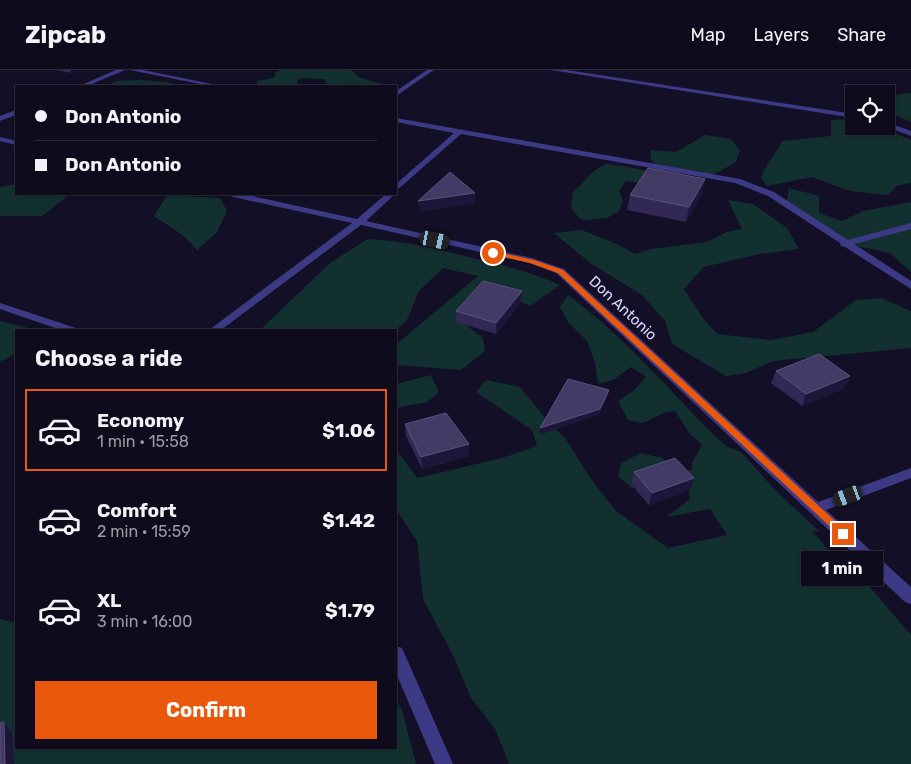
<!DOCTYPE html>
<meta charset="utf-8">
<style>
:root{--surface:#0e0b1c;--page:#171425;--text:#f1f3f6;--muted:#9b9ba3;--line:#2e2b3b;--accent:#ea580c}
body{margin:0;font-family:Rubik,sans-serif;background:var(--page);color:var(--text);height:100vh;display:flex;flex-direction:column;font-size:19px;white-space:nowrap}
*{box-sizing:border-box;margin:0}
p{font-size:16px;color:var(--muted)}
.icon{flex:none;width:28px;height:28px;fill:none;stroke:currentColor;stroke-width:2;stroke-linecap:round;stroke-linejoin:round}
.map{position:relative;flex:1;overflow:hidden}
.drawer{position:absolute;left:15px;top:259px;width:382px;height:420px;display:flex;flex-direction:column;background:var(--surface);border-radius:0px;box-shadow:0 1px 4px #0004,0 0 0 1px var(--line)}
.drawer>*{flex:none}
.banner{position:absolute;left:15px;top:15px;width:382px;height:110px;border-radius:0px;box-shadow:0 1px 4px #0004,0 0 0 1px var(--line);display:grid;align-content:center;height:110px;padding:0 20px;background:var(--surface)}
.controls{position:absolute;left:845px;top:15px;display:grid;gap:10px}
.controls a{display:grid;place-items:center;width:50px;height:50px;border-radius:0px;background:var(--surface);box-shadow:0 1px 4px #0004,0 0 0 1px var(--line);font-size:25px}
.end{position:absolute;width:22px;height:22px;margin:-11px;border:6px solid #ea580c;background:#fff;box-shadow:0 0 0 2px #fff}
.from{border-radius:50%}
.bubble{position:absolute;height:35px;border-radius:0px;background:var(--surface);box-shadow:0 1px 4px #0004,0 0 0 1px var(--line);font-size:16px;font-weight:700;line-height:35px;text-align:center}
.car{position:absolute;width:15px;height:30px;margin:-15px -8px;border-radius:6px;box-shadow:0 0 4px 1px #0007;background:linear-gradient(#222 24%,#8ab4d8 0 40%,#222 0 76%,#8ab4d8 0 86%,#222 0)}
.banner b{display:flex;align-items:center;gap:18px;height:48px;font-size:19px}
.banner b+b{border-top:1px solid var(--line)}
.banner i{width:12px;height:12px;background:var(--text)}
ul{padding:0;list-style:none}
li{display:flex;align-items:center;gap:15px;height:82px;margin:0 10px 8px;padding:0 10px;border:2px solid transparent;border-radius:0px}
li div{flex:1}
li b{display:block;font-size:19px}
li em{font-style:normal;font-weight:700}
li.current{border-color:var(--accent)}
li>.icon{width:45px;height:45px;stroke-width:1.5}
h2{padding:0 20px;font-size:22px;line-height:60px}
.action{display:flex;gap:10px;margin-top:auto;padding:10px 20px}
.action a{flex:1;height:58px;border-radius:0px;background:var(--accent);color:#fff;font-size:20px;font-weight:700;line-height:58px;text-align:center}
header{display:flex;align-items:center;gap:30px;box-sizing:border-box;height:70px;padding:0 25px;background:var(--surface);border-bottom:1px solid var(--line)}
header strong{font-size:24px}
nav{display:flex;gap:28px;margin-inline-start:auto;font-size:18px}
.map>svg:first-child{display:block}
</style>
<header>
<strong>Zipcab</strong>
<nav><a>Map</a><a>Layers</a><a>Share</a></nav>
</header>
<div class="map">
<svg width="911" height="694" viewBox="0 0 911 694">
<rect width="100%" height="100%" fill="#130f26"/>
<g fill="#12302f">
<path d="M281 0H351L359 7 388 16H357L356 14C347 13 338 16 329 16L324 9 302 8 297 10 299 15 297 16H258L257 11 273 8 276 5 274 3Z"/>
<polygon points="141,10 167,12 180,16 105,16 117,11"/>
<polygon points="911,23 911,52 900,47 886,43 886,26"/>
<path d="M849 49 854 50V56H877L911 70V113L897 116 888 125 850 121 812 107 767 116 761 108C766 93 776 85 782 71L831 66V50Z"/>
<polygon points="705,65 731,69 740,81 735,93 707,108 660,99 651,90 650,80 676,82"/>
<path d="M606 94 622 96 695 110 705 117 694 120 626 111 619 121 623 130 619 141 607 148 585 150 580 149 571 138 573 122C587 110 589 102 606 94Z"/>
<polygon points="16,114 16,124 70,124 42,146 0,146 0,117"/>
<polygon points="789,118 819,126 819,143 842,151 863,141 911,132 911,202 890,183 848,174 787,131"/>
<polygon points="167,125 220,128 227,141 217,162 197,180 184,166 154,146"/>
<polygon points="728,130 753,134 787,158 799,179 759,184 704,197 684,219 703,248 717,264 771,270 813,262 856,230 881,228 911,241 911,278 773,291 746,303 726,306 672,274 665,251 642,225 590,193 554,163 582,160 619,175 635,184 651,179 707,172 727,162 742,159"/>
<path d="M368 169C405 171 437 179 473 188 503 195 532 202 560 215L530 236 512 227 485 222 464 230 461 251 483 268 485 281 461 300 396 295V276L399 272 478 206 443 198 419 221 407 250 396 260H260L331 192Z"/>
<path d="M568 225C625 267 667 318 717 368L728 377 741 382 778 423 820 462 812 461 832 484 844 487 911 565V694H509L495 659 471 628 454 587 423 529 417 471 396 439V379L417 408 502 388 537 376 532 360 476 322 486 310 520 317 546 349 566 369 590 408 616 441 668 478 727 465 710 439 666 447 690 429 686 401 692 400V393L702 375 690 364 675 341 663 343 643 353 628 350 618 331 633 321 646 307 631 297 613 310 598 314 595 293 587 271 568 252 560 237Z"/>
<polygon points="0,251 26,257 28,260 16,260 16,283 0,292"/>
<polygon points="431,305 439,322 427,332 396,338 396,314"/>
<polygon points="641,383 662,388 673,398 667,407 632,418 618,406 621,393"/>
<polygon points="0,549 16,553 16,678 396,678 396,630 402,640 416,694 0,694"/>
</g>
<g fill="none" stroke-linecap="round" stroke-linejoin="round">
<g fill="#3d3a85" fill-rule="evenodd">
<polygon points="116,0 125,0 87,16 79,16"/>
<polygon points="130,0 143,0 222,16 210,16"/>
<polygon points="427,0 434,0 396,26 396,21"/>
<polygon points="551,0 567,0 854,44 854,48"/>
<polygon points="16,40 16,45 0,51 0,46"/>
<polygon points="396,48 740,109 774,122 848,170 911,153 911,159 854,174 911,211 911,219 845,177 841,176 840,173 768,126 735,113 461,64 396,121 396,114 454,63 396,52"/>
<polygon points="886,52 911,61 911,66 885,56"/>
<polygon points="0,67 16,71 16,75 0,71"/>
<polygon points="229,124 243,124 357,149 386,124 395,124 366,151 532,188 564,199 818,432 911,398 911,408 826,440 911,517 911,534 905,532 556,203 529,193 361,155 221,260 209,260 352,153 233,127"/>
<polygon points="0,233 76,258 77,260 61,260 0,239"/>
<polygon points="396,576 402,578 453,694 435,694 396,603"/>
</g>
</g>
<g fill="#312854">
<polygon points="56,0 71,0 71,3"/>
<polygon points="702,124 686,152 627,140 630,125"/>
<polygon points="521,232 496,264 456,252 456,241"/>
<polygon points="776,301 845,318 802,336 771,313"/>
<polygon points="405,354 469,374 469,386 422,399 406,366"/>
<polygon points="634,402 694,408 690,420 649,435 631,414"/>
</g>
<g fill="#1d163a">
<polygon points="705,109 702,124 686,152 689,137"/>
<polygon points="475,123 475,133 419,142 418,131"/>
<polygon points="522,221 521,232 496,264 496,253"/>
<polygon points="850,306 845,318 802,336 806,324"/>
<polygon points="609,320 608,326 599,345 539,365 540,358"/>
<polygon points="469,374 469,386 422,399 421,387"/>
<polygon points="694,408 690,420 649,435 652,423"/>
<polygon points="4,652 12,663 14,694 5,694"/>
</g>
<g fill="#433a66" stroke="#5a527e">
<polygon points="648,98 705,109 689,137 630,125"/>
<polygon points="450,102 475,123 418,131"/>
<polygon points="483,211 522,221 496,253 456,241"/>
<polygon points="819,284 850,306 806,324 776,301"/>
<polygon points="568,309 609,320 600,339 540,358"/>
<polygon points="446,343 469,374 421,387 405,354"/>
<polygon points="675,388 694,408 652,423 634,402"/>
<polygon points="4,652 5,694 0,694 0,653"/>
</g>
<polygon fill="#ea580c" points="493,181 534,190 563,200 846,461 846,466 840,466 558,203 530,193 491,184 491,182"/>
<g text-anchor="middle" stroke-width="4.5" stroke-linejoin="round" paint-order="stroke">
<g font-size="15" fill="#d9d4ff" stroke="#130f26">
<text transform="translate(623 238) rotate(43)" y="5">Don Antonio</text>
</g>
</g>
</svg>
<div class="controls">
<a><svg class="icon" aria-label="locate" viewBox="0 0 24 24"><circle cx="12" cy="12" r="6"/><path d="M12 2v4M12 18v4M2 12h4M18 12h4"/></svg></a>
</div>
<i class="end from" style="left:493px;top:183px"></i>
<i class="end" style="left:843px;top:464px"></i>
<div class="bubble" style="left:801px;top:481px;width:82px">1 min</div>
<i class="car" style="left:435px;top:170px;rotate:102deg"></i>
<i class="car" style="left:848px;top:426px;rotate:250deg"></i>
<div class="banner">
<b><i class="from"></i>Don Antonio</b>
<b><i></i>Don Antonio</b>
</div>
<section class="drawer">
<h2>Choose a ride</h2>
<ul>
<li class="current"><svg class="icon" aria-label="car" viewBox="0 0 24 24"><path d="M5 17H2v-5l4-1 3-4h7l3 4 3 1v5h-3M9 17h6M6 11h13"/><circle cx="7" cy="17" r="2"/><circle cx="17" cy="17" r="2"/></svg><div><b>Economy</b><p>1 min · 15:58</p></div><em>$1.06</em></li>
<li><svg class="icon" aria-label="car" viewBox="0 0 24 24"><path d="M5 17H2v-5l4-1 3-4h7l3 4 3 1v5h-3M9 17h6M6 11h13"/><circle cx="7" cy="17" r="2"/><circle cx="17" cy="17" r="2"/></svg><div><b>Comfort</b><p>2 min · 15:59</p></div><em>$1.42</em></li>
<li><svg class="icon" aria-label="car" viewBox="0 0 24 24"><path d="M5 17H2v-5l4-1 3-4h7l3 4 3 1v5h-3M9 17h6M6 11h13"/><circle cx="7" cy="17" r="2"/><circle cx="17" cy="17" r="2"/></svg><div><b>XL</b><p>3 min · 16:00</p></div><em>$1.79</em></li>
</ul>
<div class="action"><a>Confirm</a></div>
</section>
</div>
